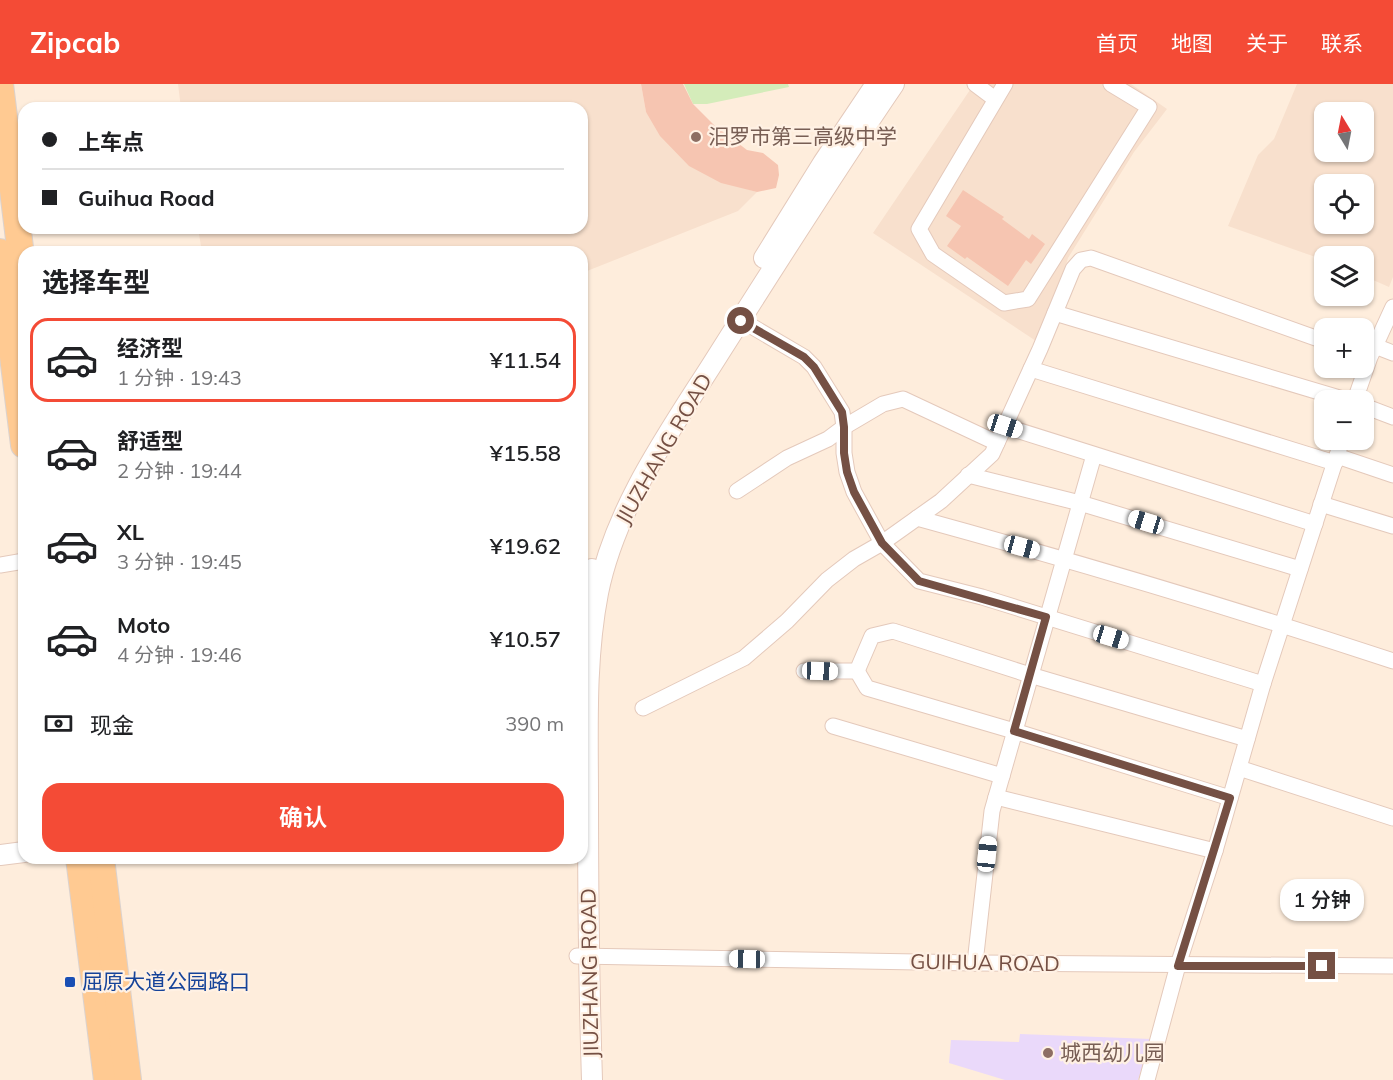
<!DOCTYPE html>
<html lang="zh">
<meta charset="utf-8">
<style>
:root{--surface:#fff;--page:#f6f6f6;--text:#202124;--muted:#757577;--line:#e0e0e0;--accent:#f44b36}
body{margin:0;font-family:Mulish,"Noto Sans SC",sans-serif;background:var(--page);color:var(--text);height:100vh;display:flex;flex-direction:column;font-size:22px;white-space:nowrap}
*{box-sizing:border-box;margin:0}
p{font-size:20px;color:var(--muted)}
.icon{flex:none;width:33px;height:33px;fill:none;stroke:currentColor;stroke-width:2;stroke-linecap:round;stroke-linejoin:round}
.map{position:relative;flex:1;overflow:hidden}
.panel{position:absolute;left:18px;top:162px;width:570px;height:618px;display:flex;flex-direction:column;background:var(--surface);border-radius:18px;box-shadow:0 2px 4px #0004}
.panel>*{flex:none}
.top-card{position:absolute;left:18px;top:18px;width:570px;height:132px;border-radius:18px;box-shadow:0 2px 4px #0004;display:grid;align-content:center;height:132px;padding:0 24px;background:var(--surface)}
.needle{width:39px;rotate:350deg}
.fabs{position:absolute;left:1314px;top:18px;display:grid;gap:12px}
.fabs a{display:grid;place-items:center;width:60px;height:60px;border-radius:12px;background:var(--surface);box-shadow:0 2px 4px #0004;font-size:30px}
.end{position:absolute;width:27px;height:27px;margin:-14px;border:8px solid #755044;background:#fff;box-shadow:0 0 0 3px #fff}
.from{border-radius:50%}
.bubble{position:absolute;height:42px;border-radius:18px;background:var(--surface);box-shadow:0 2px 4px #0004;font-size:20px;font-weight:600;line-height:42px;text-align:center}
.car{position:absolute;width:18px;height:36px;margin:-18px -9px;border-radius:8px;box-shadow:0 0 4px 2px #0007;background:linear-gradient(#fff 24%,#345 0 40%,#fff 0 76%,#345 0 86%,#fff 0)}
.top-card b{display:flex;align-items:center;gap:21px;height:57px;font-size:22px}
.top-card b+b{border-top:2px solid var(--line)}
.top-card i{width:15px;height:15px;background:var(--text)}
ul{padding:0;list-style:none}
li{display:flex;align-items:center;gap:18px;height:84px;margin:0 12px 9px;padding:0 12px;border:3px solid transparent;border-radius:18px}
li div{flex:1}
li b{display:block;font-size:22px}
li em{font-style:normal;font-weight:600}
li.current{border-color:var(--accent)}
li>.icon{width:54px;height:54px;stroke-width:1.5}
h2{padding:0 24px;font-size:27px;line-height:72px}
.pay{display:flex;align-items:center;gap:15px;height:66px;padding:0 24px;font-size:22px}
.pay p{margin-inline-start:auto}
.action{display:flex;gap:12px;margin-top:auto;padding:12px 24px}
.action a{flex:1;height:69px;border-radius:18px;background:var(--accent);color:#fff;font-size:24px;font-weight:600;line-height:69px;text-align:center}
header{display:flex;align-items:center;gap:36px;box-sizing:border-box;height:84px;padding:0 30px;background:var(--accent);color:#fff}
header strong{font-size:28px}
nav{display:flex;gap:33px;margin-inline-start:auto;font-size:21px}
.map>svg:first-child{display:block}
</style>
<header>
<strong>Zipcab</strong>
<nav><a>首页</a><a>地图</a><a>关于</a><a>联系</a></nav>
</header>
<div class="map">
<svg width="1393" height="996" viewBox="0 0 1393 996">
<rect width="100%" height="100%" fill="#feeddc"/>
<g fill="#f8e0cd" fill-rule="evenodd">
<polygon points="178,0 641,0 646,28 721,98 757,108 738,127 582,189 582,168 202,168 198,144 582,144 582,24 181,24"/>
<polygon points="974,0 1131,0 1167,25 1134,68 1068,174 1054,221 1036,257 873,149"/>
<path d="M1297 0H1393V193L1389 203 1364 192V172H1324V176L1228 142 1258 71 1274 55ZM1324 28H1364V68H1324ZM1324 100H1364V140H1324Z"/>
</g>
<polygon fill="#ead9fa" points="1020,950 1151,955 1138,996 1005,996 949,979 951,956 1019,958"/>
<polygon fill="#d4ecba" points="684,0 788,0 789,3 707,20 693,20"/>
<g fill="#f6c5b1">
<polygon points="641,0 683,0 693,20 714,41 747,66 763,69 778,81 779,91 776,104 757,108 721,99 689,82 660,52 646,28"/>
<polygon points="963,106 1004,133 1002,135 1029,155 1032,150 1045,160 1031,180 1026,176 1008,202 967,173 965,175 947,162 961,142 946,132"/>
</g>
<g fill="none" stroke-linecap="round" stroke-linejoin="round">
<g stroke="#e4c9bb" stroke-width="17">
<g id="minor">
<polyline points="975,0 995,15"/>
<polyline points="1005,0 919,145 933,170 1004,219 1028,215 1149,23 1111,0"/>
<polyline points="1055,229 1346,316"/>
<polyline points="741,236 804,273 814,283 842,328 844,343 844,369 847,388 854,408 882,459 919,497 982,513 1263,600"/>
<polyline points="1375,262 1393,269"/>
<polyline points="1031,285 1335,379"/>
<polyline points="1355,316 1370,273 1393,223"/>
<polyline points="1364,322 1393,333"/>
<polyline points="1004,342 1315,440"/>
<polyline points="1337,372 1393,391"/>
<polyline points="968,391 1080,419 1300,485"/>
<polyline points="737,407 787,374 828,355 844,343 883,320 903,315 997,359"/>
<polyline points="1321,420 1393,442"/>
<path d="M917 434C1077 478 1236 525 1393 577"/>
<polyline points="0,481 24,477"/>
<polyline points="804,587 857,587 872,552 893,547 1030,591 1247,655"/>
<polyline points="857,587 867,604 1014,647 1230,714"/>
<polyline points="643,624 744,574 787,537 827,496 854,475 882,459 941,417 992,370 1040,265 1073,185 1081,176 1091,174 1324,257"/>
<polyline points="833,642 1002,692"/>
<polyline points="1239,684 1393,734"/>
<polyline points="996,713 1215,767"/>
<polyline points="577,872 975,879 1393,882"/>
<polyline points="975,879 992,727 1094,371"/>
<polyline points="1147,996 1178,881 1215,767 1263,600 1342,356"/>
</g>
</g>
<g stroke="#e4c9bb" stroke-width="22">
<g id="tertiary">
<polyline points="764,174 823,79 876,0"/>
<polyline points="582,526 584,510 592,485"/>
<polyline points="0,771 24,768"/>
<path d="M592 996C589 902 588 808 588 714 588 646 585 576 598 509 616 420 673 343 720 268 777 178 834 88 894 0"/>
</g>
</g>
<g stroke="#dbd2ce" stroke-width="28">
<g id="primary">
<polyline points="0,0 24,196"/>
<polyline points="0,168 24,361"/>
<polyline points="79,774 107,996"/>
<polyline points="101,774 128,996"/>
</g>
</g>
<use href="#minor" stroke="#fff" stroke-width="15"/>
<use href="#tertiary" stroke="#fff" stroke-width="20"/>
<use href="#primary" stroke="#ffca92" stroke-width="26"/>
</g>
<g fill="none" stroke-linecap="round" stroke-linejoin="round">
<polyline stroke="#755044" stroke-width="8" points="741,237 804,273 814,283 842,328 844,343 844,369 847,388 854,408 882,459 919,497 1046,533 1014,647 1230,714 1178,882 1322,882"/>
</g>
<g fill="#8d6e63" stroke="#fff1e4" stroke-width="2">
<circle cx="696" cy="53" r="6"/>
<circle cx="1048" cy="969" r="6"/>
</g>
<rect fill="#1a4fb4" stroke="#fff1e4" stroke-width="2" x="64" y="892" width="12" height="12" rx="3"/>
<g text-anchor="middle" stroke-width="4.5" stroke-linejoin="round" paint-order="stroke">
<g font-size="21" fill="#785e54" stroke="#fff1e4" text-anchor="start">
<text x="708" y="60">汨罗市第三高级中学</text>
<text x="1060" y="976">城西幼儿园</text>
</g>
<g font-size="21" fill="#755044" stroke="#fff1e4">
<text transform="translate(664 365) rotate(-60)" y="7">JIUZHANG ROAD</text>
<text transform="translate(985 879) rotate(1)" y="7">GUIHUA ROAD</text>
<text transform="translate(590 889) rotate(-91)" y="7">JIUZHANG ROAD</text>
</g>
<g font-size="21" fill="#164399" stroke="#fff1e4" text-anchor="start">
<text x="82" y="905">屈原大道公园路口</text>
</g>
</g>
</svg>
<div class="fabs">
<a><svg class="needle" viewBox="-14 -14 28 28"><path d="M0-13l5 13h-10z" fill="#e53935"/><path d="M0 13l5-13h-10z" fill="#757577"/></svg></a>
<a><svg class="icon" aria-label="locate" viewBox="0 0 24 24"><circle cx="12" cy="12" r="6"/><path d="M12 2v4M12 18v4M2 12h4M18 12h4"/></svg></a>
<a><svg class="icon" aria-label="layers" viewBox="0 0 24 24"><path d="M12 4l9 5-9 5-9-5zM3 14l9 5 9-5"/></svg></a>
<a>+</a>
<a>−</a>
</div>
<i class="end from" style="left:741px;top:237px"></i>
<i class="end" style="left:1322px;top:882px"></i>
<div class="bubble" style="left:1280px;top:795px;width:84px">1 分钟</div>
<i class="car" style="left:1005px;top:342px;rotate:108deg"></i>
<i class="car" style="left:1146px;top:438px;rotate:287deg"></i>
<i class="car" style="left:1022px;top:463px;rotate:105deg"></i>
<i class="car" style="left:1111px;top:553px;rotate:107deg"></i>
<i class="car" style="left:820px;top:587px;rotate:92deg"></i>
<i class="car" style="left:987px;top:770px;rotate:6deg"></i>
<i class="car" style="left:747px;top:875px;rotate:271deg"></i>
<div class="top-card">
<b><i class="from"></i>上车点</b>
<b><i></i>Guihua Road</b>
</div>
<section class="panel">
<h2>选择车型</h2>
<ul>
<li class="current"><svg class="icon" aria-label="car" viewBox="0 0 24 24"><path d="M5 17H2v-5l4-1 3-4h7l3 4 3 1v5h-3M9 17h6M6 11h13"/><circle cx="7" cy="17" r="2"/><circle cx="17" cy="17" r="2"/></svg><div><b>经济型</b><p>1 分钟 · 19:43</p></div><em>¥11.54</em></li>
<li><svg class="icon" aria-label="car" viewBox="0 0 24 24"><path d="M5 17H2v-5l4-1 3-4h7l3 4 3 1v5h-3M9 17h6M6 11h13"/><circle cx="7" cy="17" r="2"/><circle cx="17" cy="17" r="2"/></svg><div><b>舒适型</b><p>2 分钟 · 19:44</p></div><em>¥15.58</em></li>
<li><svg class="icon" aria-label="car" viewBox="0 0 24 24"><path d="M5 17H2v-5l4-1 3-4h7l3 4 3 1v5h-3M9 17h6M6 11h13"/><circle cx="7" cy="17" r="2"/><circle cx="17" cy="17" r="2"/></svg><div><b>XL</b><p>3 分钟 · 19:45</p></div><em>¥19.62</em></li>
<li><svg class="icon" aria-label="car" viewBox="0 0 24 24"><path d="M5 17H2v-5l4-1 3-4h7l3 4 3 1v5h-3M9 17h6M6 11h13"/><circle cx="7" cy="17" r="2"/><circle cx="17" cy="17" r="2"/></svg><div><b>Moto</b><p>4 分钟 · 19:46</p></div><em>¥10.57</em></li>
</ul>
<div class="pay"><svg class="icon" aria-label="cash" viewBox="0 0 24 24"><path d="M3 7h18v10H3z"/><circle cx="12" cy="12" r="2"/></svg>现金<p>390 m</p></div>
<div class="action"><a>确认</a></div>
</section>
</div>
